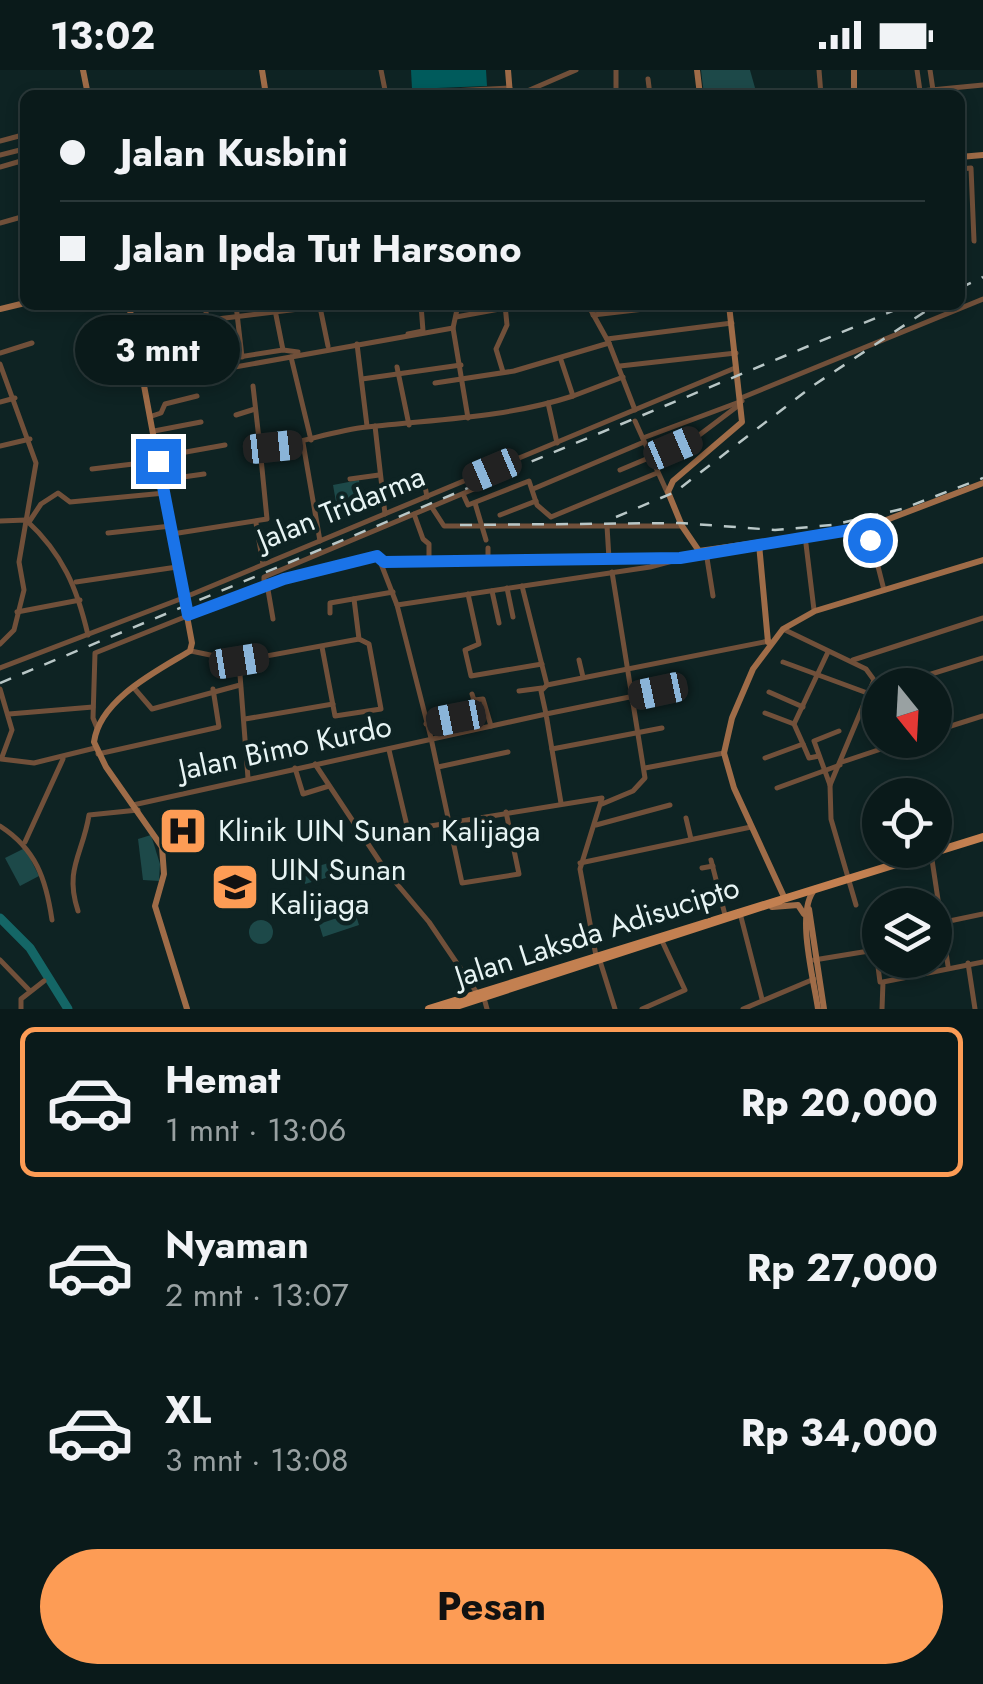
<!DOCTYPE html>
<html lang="id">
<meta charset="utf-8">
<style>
:root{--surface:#0a1a1a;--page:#182727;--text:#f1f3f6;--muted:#99a1a2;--line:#2a3839;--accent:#fd9c55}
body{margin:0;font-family:Jost,sans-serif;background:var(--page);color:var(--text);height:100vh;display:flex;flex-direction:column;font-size:38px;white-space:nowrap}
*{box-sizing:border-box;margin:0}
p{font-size:32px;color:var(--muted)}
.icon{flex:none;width:55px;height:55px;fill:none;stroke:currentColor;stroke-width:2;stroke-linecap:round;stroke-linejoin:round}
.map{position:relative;height:939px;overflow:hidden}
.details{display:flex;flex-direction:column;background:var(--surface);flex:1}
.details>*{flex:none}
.banner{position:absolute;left:20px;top:20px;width:945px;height:220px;border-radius:15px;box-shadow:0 5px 15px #0003,0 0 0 2px var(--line);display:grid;align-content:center;height:220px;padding:0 40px;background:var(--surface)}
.needle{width:65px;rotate:162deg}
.tools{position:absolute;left:862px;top:598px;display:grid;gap:20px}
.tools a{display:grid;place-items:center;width:90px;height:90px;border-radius:50%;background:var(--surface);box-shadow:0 5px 15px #0003,0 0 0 2px var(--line);font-size:50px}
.end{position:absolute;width:45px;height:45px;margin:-22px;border:12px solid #1a73e8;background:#fff;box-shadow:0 0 0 5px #fff}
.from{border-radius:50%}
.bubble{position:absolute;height:70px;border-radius:35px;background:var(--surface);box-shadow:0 5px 15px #0003,0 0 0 2px var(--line);font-size:32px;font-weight:700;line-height:70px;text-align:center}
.car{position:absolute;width:30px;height:60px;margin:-30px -15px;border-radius:12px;box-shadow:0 0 8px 2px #0007;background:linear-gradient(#222 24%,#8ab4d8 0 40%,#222 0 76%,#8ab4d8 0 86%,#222 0)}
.banner b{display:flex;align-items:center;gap:35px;height:95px;font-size:38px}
.banner b+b{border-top:2px solid var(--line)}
.banner i{width:25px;height:25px;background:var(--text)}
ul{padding:18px 0 0;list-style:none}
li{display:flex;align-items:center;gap:30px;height:150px;margin:0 20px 15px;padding:0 20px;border:5px solid transparent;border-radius:15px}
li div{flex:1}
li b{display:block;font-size:38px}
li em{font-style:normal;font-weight:700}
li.selected{border-color:var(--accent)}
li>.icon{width:90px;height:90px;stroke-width:1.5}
.cta{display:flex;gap:20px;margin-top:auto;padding:20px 40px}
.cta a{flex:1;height:115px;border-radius:60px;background:var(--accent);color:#111;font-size:40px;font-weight:700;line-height:115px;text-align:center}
.status{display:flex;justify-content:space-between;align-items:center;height:70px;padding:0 50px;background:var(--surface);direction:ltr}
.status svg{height:28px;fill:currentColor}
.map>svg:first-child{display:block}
</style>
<div class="status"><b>13:02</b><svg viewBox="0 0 49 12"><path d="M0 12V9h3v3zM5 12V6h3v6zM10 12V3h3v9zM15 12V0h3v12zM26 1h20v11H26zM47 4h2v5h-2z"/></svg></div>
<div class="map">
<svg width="983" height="939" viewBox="0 0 983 939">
<rect width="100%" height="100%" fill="#0e2323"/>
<g fill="#1d4949">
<polygon points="701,0 750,0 757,25 704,25"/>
<polygon points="359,410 362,434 337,438 333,415"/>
<polygon points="151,765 160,794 159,811 143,810 138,769"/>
<polygon points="25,778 39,806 20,816 5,788"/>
<polygon points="332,792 336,805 305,814 301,801"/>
<polygon points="355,842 359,855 323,867 319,854"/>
<circle cx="261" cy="862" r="12"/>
</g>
<polygon fill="#005b5c" points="411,0 486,0 487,16 412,19"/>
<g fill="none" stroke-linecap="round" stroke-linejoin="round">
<polyline stroke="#146666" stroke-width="9" points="0,848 30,878 68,939"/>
<g stroke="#71503a" stroke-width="5">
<polyline points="381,0 386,25"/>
<polyline points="616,0 616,25"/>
<polyline points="819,0 821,25"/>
<polyline points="917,0 920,21"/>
<polyline points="930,0 933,20"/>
<polyline points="648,9 650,25"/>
<polyline points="371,25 510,18"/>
<polyline points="518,25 576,0"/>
<polyline points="879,25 983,15"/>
<polyline points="0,71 19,66"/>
<polyline points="0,85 20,80"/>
<polyline points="0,97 21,91"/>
<polyline points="960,99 971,98 974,171"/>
<polyline points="0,153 25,146"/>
<polyline points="205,235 207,249"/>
<polyline points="236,235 242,287"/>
<polyline points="274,235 283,280 298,282"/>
<polyline points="458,235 453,258 468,348"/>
<polyline points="320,237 328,276"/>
<polyline points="167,238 182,235"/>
<polyline points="593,245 678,235"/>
<polyline points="456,247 505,238"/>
<polyline points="135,259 332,235"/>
<polyline points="408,264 423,261 421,235"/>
<polyline points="607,269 732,253"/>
<polyline points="609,273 635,340"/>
<polyline points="357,274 367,356"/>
<polyline points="0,283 32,273"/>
<polyline points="291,287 311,370"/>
<polyline points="0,294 36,393 19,492 24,520 14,560 0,574"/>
<polyline points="620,296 736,283"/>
<polyline points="397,297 409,355"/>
<polyline points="144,302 283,280"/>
<polyline points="503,302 496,279 507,255 505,235"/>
<polyline points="362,309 461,295"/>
<polyline points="146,313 453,258"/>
<polyline points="435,313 514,301 609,273 588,235"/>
<polyline points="253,316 260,378"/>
<polyline points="573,326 623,307"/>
<polyline points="741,328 983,229"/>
<polyline points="0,332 15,328"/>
<polyline points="548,333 557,373"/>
<polyline points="236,345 255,339"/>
<polyline points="152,346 161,343 165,334 197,326"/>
<polyline points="635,351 667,422"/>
<polyline points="375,356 385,444"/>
<polyline points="154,361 201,352"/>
<polyline points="643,368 742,331"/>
<polyline points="303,373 320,471"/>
<polyline points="0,376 30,369"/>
<polyline points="158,387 225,375"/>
<polyline points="92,399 158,391"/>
<polyline points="620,400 694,369 739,335"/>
<polyline points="423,405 427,427"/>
<polyline points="350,409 379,405"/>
<polyline points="162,410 204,404"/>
<polyline points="146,415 163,412"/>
<polyline points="533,419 644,372"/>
<polyline points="463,424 468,435 529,411 537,435 551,447 657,403"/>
<polyline points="475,433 486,470"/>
<polyline points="431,436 444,456 682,456"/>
<polyline points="414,444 423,469 429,474 429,491"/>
<polyline points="500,445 536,431"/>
<path d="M0 451 26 450C63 484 77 518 88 565"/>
<polyline points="29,452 41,434 58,423 70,432 165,423"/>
<polyline points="256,453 263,494"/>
<polyline points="607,456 609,489"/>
<polyline points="868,457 884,520"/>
<polyline points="108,463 171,456"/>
<path d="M172 464 267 449 260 378C297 375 330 361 367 357 437 349 505 348 573 326L561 290"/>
<polyline points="806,474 814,540"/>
<polyline points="488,490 488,478"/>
<polyline points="384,491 671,489"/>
<polyline points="76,512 177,497"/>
<polyline points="267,514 273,549"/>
<polyline points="264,515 264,507 488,413"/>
<polyline points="522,516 547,615"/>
<polyline points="507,518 513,547"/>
<polyline points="492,521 499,553"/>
<polyline points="468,524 479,574 465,580 471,606 542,594"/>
<polyline points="397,535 650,497 706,482 713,526"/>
<polyline points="17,542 80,530"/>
<polyline points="330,543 330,533 393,522"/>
<polyline points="783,559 866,599 874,610 830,715 831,749 856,835"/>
<polyline points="322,577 335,646 381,639 369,574 359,569 354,529"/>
<polyline points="191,581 239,591 359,569"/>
<polyline points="579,590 583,607"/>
<polyline points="853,590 983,548"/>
<polyline points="239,592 248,708"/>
<polyline points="783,592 870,624"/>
<polyline points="0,598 183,528 735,298"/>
<polyline points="896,615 983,588"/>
<polyline points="134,618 152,639 240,615"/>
<polyline points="0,619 12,660 2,687"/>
<polyline points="519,621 542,618"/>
<polyline points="769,622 803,637"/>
<polyline points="472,624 474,630 483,629 491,656"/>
<polyline points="765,643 794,654"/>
<polyline points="9,644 93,637"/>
<polyline points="245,649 333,634"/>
<polyline points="426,654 486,642"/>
<polyline points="97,658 93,648 95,583 267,514 378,486 397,535 431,668 462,813 519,804 506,742"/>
<polyline points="935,661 983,646"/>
<polyline points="803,674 794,654 828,582"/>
<polyline points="552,679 662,658"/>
<polyline points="389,680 408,760"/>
<polyline points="98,684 219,657 213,619"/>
<polyline points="765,688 803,674 809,688 819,686"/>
<polyline points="1,689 34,693 95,678"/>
<polyline points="842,692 908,670"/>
<polyline points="315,694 386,801 429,852 477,923"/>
<polyline points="438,697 508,682"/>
<polyline points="295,698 303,724 329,716"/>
<polyline points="645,698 724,683"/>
<polyline points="830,715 814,671 839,661"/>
<polyline points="777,718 840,695"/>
<polyline points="561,733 546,644 659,621"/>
<polyline points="602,734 633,721 645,708 612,502"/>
<polyline points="133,735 546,644 541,621 547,615 769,571"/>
<polyline points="686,748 691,769"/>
<polyline points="596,755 670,735"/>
<path d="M0 756C36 779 46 809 52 850"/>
<polyline points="363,767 602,728 580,799 596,886"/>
<polyline points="25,772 63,689"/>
<polyline points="931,783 948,896"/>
<polyline points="711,790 725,845"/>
<polyline points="580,793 751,757"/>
<polyline points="702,798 713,796"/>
<path d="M78 841C64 799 83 784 89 745L138 740"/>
<polyline points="741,847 762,929"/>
<polyline points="935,854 983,844"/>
<polyline points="0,890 30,921"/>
<polyline points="814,890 875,880"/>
<polyline points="600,891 615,939"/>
<polyline points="968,893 975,939"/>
<polyline points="880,912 875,874 880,868"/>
<polyline points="484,928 487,939"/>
<polyline points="21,939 21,929 44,911"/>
<polyline points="642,939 685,920 662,871"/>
<polyline points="743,939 814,909"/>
<polyline points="882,939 883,912 983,892"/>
</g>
<g stroke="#9f6c48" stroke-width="6">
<polyline points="83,0 88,25"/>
<polyline points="262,0 266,25"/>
<polyline points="508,0 510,25"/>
<polyline points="697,0 700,25"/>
<polyline points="854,25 854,0"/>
<polyline points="960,87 983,85"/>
<path d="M129 235 192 573 190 581C157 601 100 629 94 672L106 697 162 777 164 804 155 836 187 939"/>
<polyline points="729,235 742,352 673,411 668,422 682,456 699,481 868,457 983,413"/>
<polyline points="0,239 25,233"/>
<polyline points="759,474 768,572"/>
<path d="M815 819C795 841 814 910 818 939"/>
<polyline points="785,829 734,718 724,683 732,648 753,599 783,559 815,541 983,490"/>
<polyline points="772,837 798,835 804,844"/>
<polyline points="809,839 824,939"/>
</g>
<g stroke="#c38051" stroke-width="8">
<polyline points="429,939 983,767"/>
<polyline points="447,939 779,831"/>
</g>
<g stroke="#b9c7c7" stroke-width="2.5" stroke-dasharray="12 12" stroke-linecap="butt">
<polyline points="960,218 983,207"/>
<polyline points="616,447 675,422 814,315 935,235"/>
<polyline points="460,455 680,453 775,460 832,455 902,439 983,408"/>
<polyline points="0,613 907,235"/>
</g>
</g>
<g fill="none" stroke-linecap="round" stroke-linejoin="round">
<polyline stroke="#1a73e8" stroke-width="12" points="158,391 188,545 284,509 377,486 384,492 680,488 868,457 870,470"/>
</g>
<defs>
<g id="hospital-square" transform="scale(2.5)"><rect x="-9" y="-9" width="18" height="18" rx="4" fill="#fd9c55" stroke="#0e2323"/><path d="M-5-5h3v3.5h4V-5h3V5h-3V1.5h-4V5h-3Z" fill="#111"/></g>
<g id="university-square" transform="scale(2.5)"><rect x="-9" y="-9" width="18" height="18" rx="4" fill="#fd9c55" stroke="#0e2323"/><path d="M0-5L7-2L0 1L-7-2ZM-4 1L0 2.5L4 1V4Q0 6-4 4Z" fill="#111"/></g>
</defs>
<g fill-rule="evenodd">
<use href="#hospital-square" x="183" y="761"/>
<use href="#university-square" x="235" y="817"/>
</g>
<g text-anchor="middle" stroke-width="9" stroke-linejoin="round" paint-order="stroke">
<g font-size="30" fill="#e7f4f4" stroke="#0e2323">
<text transform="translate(341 438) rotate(-22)" y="10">Jalan Tridarma</text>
<text transform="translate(285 678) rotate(-12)" y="10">Jalan Bimo Kurdo</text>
<text transform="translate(597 862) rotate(-18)" y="10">Jalan Laksda Adisucipto</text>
</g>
<g font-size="30" fill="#e7f4f4" stroke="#0e2323" text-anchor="start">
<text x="218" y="771">Klinik UIN Sunan Kalijaga</text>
<text x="270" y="810">UIN Sunan<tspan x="270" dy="34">Kalijaga</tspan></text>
</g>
</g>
</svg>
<div class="tools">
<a><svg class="needle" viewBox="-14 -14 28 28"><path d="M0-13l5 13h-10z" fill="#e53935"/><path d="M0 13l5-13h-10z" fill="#99a1a2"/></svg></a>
<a><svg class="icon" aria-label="locate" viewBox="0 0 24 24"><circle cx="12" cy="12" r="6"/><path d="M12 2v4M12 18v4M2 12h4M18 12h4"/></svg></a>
<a><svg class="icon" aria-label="layers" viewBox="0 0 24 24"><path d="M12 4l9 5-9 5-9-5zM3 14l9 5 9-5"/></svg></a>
</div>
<i class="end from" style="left:870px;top:470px"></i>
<i class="end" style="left:158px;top:391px"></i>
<div class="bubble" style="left:75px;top:245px;width:165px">3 mnt</div>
<i class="car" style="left:273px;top:377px;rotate:84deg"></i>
<i class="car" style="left:673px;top:378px;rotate:67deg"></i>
<i class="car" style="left:492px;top:400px;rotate:247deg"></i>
<i class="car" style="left:239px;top:591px;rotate:81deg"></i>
<i class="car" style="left:658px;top:621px;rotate:258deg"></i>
<i class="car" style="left:456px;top:648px;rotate:259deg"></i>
<div class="banner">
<b><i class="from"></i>Jalan Kusbini</b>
<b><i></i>Jalan Ipda Tut Harsono</b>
</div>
</div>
<section class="details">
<ul>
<li class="selected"><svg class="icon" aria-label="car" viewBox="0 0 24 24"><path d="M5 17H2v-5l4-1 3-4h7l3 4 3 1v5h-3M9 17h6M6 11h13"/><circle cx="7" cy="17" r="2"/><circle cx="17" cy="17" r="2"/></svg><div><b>Hemat</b><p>1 mnt · 13:06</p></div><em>Rp 20,000</em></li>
<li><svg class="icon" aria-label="car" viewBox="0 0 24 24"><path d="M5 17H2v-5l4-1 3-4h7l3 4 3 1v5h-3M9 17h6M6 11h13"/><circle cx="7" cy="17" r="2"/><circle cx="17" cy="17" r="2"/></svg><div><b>Nyaman</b><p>2 mnt · 13:07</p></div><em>Rp 27,000</em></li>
<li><svg class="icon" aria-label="car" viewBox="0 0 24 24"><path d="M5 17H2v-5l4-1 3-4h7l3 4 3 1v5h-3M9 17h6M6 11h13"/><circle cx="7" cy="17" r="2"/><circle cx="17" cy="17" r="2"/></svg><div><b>XL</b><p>3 mnt · 13:08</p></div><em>Rp 34,000</em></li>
</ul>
<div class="cta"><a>Pesan</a></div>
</section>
